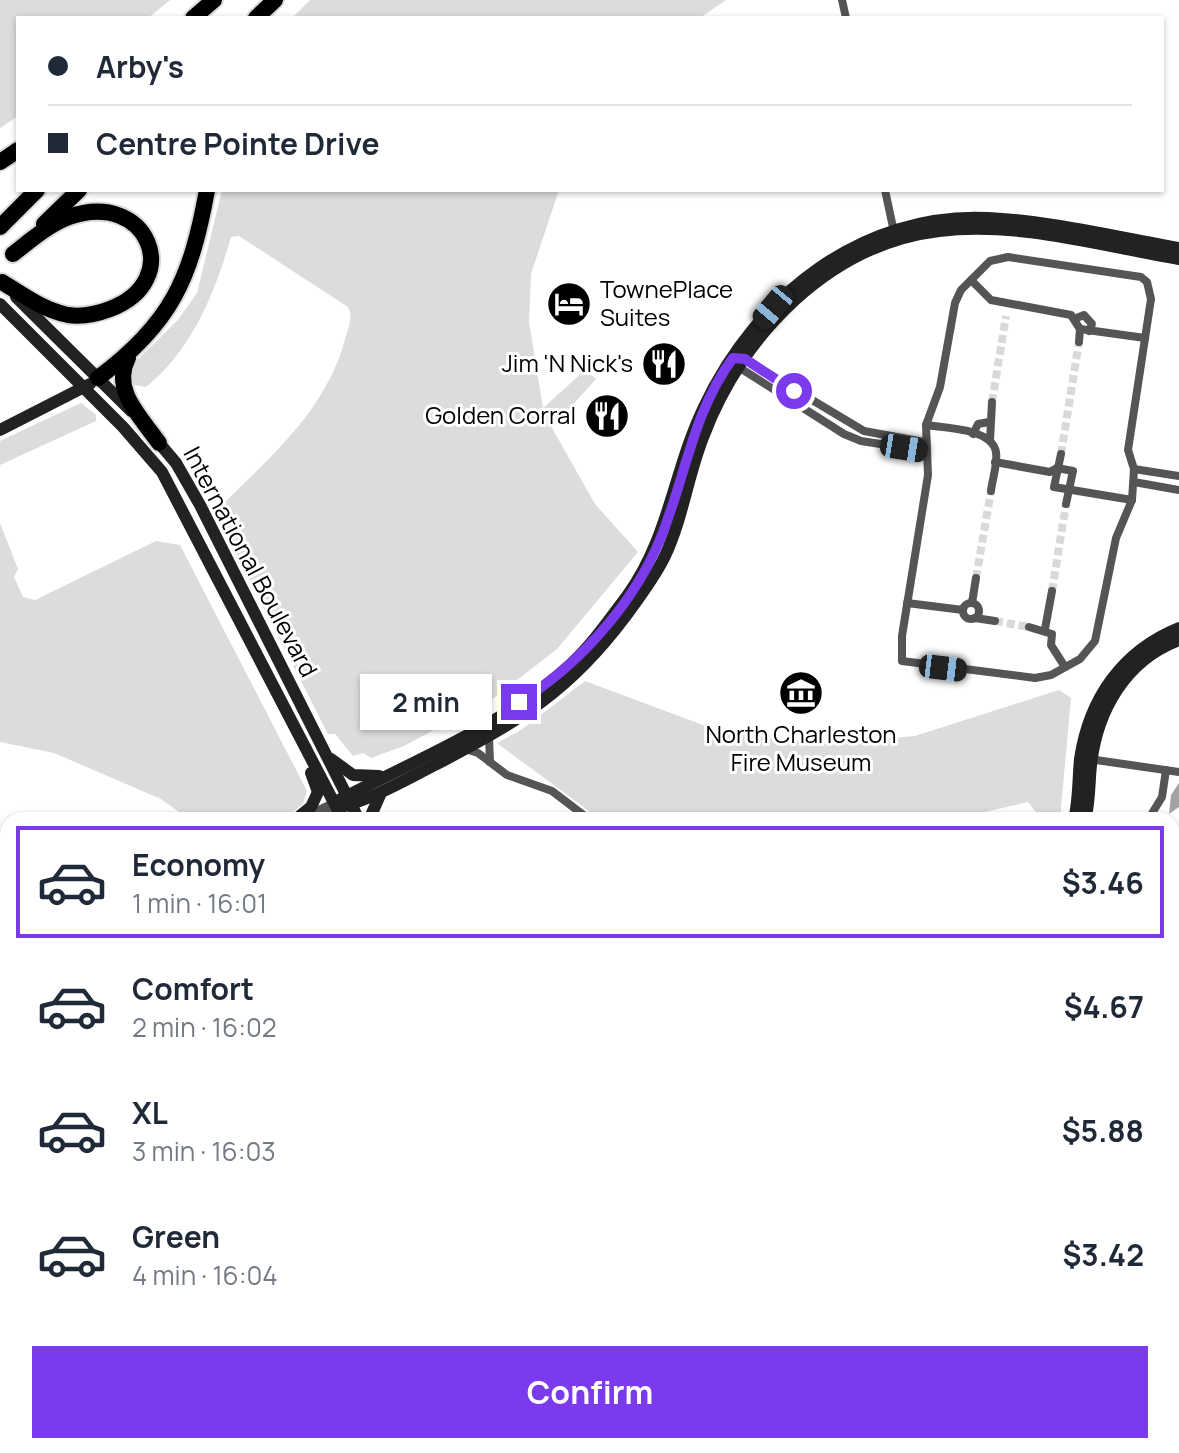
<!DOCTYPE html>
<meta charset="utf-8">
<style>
:root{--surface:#fff;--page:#f2f2f3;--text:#1f2937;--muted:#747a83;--line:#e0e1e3;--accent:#7c3aed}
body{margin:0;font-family:Manrope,sans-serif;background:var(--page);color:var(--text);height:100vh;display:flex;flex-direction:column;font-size:30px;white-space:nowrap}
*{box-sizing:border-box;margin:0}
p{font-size:26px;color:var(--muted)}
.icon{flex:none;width:44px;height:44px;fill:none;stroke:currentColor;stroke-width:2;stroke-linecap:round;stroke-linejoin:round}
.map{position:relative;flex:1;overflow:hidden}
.panel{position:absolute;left:0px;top:812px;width:1180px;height:642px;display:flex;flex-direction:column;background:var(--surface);border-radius:24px 24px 0 0;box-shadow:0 2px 6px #0004}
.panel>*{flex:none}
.hud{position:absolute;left:16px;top:16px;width:1148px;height:176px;border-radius:0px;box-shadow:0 2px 6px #0004;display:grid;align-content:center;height:176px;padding:0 32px;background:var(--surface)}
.end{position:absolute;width:36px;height:36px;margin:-18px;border:10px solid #7c3aed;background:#fff;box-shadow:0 0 0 4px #fff}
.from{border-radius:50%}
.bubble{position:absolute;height:56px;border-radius:0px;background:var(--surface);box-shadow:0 2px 6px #0004;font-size:26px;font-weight:700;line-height:56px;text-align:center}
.car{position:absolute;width:24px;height:48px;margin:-24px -12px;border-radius:10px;box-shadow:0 0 6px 2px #0007;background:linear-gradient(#222 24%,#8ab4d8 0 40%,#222 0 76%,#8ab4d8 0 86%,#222 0)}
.hud b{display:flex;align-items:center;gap:28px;height:76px;font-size:30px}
.hud b+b{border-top:2px solid var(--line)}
.hud i{width:20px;height:20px;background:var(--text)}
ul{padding:14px 0 0;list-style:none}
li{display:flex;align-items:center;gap:24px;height:112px;margin:0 16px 12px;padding:0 16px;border:4px solid transparent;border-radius:0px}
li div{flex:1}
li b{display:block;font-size:30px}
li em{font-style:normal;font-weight:700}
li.on{border-color:var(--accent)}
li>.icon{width:72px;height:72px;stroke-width:1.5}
.primary-button{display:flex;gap:16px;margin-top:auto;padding:16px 32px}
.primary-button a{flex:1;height:92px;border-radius:0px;background:var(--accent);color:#fff;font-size:32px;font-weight:700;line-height:92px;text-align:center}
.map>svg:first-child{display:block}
</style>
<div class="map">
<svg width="1179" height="1453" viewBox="0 0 1179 1453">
<rect width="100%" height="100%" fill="#fff"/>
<g fill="#dcdcdc">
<polygon points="0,0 170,0 148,18 18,18 18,116 0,128"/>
<polygon points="310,0 726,0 700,18 292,18"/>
<path d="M222 190H559L531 274 529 322 543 408 585 370 596 379 552 428 595 504 638 552 557 649 494 698 404 746 371 758 363 753 353 756 335 734H328L217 516 220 507C272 455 327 410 346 336 349 326 353 317 348 307L239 236 231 237C215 293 192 350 146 387L130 384 132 365 178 320 197 293Z"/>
<polygon points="81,403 96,415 96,421 0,465 0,441"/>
<polygon points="0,523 18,569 14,577 23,597 35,600 156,541 180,545 307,791 303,804 282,820 190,820 161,799 54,753 0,742"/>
<polygon points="585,681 719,731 823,744 915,736 1059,690 1071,698 1060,820 1042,820 1028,802 952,820 601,820 497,743 521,730"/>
<polygon points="1172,954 1179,960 1179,1000 1172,1003"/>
<polygon points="1130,1446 1179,1449 1179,1453 1131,1453"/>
</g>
<g fill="#a3a3a3">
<polygon points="1179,783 1179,807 1169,814 1171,795"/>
<polygon points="1046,1446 1090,1446 1091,1447 1079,1453 1037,1453"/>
</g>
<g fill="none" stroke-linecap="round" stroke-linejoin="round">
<g stroke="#d9d9d9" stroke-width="8" stroke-dasharray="8 4" stroke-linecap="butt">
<polyline points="992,402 1006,316"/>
<polyline points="1061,454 1079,342"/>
<polyline points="976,578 991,491"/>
<polyline points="1052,591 1066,504"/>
<polyline points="995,621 1029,627"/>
</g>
<g stroke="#dbdbdb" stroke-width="20">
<g id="highway">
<polyline points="193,18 214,0"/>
<polyline points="256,18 275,0"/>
<polyline points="0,162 18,150"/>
<polyline points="44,224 79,190"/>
<polyline points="0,227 37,190"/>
<path d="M2 282C23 295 43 310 68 315 82 317 97 314 110 309 186 280 147 189 69 217 48 225 31 240 13 254"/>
<path d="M128 358C111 390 141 417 159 443"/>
<path d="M98 378C172 323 191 278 207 190"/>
<polyline points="1172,1009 1179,1007"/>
<polyline points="1172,1227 1179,1226"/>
</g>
</g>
<g stroke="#555" stroke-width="8">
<polyline points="842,0 846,18"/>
<polyline points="885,190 894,232"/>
<polygon points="1008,257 1141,277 1147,282 1151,299 1128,450 1134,469 1132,500 1116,538 1095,641 1080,659 1051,675 1035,678 902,661 902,636 928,475 926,425 940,387 955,303 961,290 990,261"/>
<polyline points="971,280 991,300 1071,315 1080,329 1079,342"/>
<polyline points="1074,319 1084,315 1092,324 1089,331"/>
<polyline points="1080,329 1145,338"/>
<polyline points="742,358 864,431 924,442"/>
<polyline points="737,366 844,434 861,441 925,451"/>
<path d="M926 425C944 428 992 428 996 452 998 464 992 480 991 491"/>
<polyline points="973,434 978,424 989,422"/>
<polyline points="990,441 992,402"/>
<polyline points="1061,454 1054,487 1132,500"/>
<polyline points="995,462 1050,472 1057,468 1073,471 1066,504"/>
<polyline points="1134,469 1179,476"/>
<polyline points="1134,482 1179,490"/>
<polyline points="907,603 963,610"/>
<polyline points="972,603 976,578"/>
<circle cx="971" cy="611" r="8"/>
<polyline points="975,618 995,621"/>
<polyline points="1029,627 1052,634 1051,645 1065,667"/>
<polyline points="1045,629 1052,591"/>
<polyline points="489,737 490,762"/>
<polyline points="465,749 478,753 507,775 552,791 590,820"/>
<polyline points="1089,759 1179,772"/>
<polyline points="306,816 335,802"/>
<polyline points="316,820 338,808"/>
<polyline points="1148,820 1162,797 1166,770"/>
<polyline points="0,960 8,966"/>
<polyline points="0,1065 8,1055"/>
<polyline points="0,1090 8,1079"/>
<polyline points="0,1201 8,1189"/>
<polyline points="1172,1264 1179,1269"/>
<polyline points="0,1340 8,1345"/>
<polyline points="1172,1440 1179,1441"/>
<polyline points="151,1446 168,1453"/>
<polyline points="1114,1446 1115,1453"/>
<polyline points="385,1453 388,1446"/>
<polyline points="955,1453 972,1446"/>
</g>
<g stroke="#222" stroke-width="12">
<polyline points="16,297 131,411"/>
<polyline points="0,304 123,427 162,472 343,820"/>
<polyline points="0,430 90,384"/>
<polyline points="154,437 176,463 200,505 359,820"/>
<polyline points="331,759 353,775 379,776"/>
<path d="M335 802C413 761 503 726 569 666 591 646 609 620 627 596 669 539 674 469 704 407 756 296 862 212 988 218 1052 221 1116 237 1179 248"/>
<path d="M338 808C373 799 405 780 437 764 519 721 569 692 625 617 639 598 655 577 665 556 683 518 688 474 704 435 742 335 829 244 939 231 1018 221 1102 246 1179 259"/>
<polyline points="295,820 311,807 318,792 311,773"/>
<polyline points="369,820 380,795"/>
<path d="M1074 820C1079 800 1078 779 1080 759 1089 699 1122 651 1179 628"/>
<path d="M1085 820C1090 802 1089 783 1091 765 1097 710 1126 660 1179 640"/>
<polyline points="0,1154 8,1160"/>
<polyline points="1172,1202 1179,1198"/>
<polyline points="401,1446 412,1453"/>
<polyline points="776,1453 791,1446"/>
</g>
<use href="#highway" stroke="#000" stroke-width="16"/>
</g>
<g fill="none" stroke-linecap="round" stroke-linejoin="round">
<path stroke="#7c3aed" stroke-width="10" d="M519 702C575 668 628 610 656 549 685 485 690 416 733 358L745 359 794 391"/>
</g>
<defs>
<g id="hotel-disc" transform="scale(2.3)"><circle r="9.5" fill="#000" stroke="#fff"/><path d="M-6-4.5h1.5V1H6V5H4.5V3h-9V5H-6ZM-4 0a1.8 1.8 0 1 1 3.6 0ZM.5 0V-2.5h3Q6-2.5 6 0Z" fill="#fff"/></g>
<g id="restaurant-disc" transform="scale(2.3)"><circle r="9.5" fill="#000" stroke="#fff"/><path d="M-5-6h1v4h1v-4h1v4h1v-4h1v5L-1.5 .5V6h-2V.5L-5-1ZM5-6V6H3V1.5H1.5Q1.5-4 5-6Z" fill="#fff"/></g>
<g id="museum-disc" transform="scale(2.3)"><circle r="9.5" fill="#000" stroke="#fff"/><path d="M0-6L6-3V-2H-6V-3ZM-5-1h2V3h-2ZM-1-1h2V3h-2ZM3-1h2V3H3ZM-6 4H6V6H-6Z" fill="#fff"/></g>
</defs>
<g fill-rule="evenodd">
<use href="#hotel-disc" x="569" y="304"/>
<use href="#restaurant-disc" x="664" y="364"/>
<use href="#restaurant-disc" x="607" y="416"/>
<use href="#museum-disc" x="801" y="693"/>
</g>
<g text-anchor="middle" stroke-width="6" stroke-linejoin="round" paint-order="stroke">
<g font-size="24" fill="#000" stroke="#fff" text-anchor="end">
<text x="600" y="298" text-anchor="start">TownePlace<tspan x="600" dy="28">Suites</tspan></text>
<text x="633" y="372">Jim 'N Nick's</text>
<text x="576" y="424">Golden Corral</text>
<text x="801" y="743" text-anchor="middle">North Charleston<tspan x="801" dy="28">Fire Museum</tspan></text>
</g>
<g font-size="24" fill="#000" stroke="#fff">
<text transform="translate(250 562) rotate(62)" y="8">International Boulevard</text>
</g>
</g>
</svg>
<i class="end from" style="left:794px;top:391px"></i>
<i class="end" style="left:519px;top:702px"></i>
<div class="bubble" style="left:360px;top:674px;width:132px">2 min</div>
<i class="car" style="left:773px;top:307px;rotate:220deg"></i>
<i class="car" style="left:904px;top:448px;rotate:99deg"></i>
<i class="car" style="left:943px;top:668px;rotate:97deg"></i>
<div class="hud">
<b><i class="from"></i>Arby's</b>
<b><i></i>Centre Pointe Drive</b>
</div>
<section class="panel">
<ul>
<li class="on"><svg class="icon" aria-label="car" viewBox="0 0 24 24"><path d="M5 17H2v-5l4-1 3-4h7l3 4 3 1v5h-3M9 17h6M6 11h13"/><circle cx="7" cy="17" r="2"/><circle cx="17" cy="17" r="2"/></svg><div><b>Economy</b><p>1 min · 16:01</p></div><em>$3.46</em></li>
<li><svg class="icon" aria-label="car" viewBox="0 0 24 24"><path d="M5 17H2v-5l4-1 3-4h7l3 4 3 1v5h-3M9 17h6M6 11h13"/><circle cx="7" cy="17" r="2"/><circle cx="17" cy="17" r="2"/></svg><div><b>Comfort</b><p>2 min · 16:02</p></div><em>$4.67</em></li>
<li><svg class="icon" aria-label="car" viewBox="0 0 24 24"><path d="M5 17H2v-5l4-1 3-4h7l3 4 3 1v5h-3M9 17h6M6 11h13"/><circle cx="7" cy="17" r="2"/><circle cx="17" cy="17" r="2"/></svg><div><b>XL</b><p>3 min · 16:03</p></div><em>$5.88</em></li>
<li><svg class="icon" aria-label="car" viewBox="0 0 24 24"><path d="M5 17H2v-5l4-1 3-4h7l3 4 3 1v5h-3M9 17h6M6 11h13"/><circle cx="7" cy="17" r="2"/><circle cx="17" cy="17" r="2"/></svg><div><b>Green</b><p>4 min · 16:04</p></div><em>$3.42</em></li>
</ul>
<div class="primary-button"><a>Confirm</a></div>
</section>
</div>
